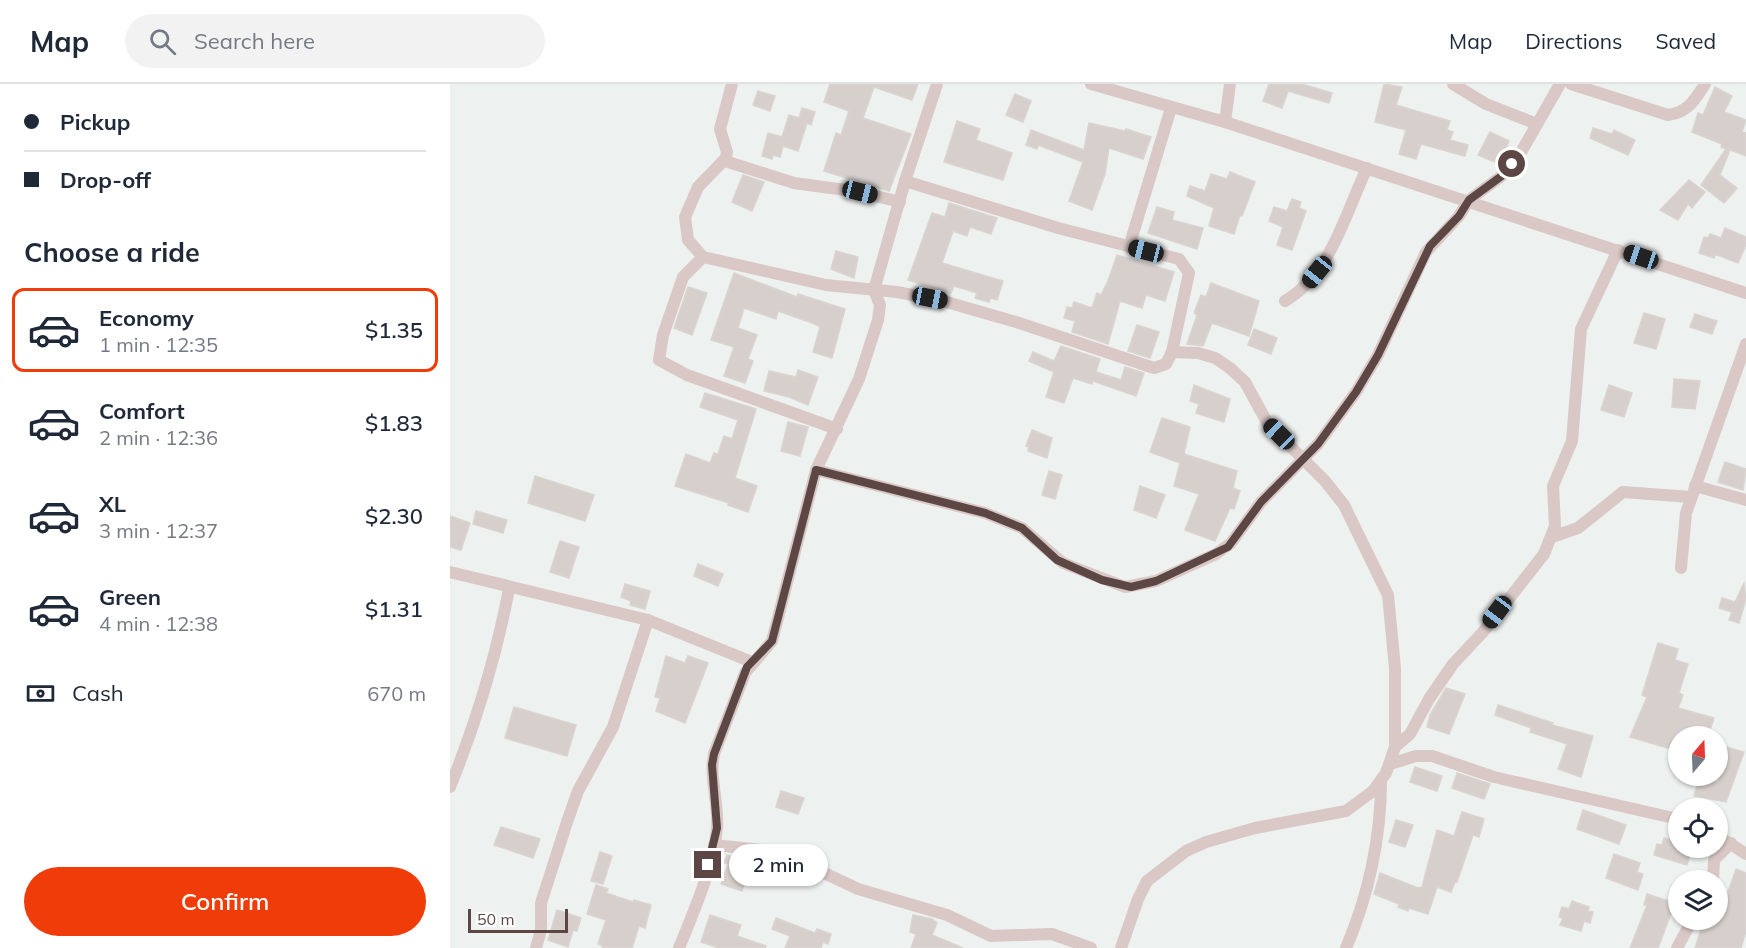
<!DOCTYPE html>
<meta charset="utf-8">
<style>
:root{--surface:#fff;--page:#f2f2f3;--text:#1f2937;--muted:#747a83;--line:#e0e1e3;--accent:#ef3c09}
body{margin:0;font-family:Mulish,sans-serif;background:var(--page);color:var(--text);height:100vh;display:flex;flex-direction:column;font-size:22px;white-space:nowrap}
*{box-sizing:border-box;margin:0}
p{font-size:20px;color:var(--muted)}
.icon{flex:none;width:33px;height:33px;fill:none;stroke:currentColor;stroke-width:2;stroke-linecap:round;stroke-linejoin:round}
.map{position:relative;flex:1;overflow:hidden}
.details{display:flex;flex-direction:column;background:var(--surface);width:450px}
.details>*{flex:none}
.hud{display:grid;align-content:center;height:132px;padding:0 24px;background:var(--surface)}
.needle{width:39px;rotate:19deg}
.tools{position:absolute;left:1218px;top:642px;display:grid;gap:12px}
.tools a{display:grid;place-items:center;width:60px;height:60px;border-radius:50%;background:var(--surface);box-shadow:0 2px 4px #0004;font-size:30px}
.scale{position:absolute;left:18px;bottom:15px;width:100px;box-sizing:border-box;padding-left:6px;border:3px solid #5d4744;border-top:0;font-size:16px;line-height:21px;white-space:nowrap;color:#5d4744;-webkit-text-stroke:4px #fff;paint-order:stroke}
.end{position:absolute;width:27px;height:27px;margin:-14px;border:8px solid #5d4744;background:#fff;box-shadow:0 0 0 3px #fff}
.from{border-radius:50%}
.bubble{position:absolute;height:42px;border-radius:21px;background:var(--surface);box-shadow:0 2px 4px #0004;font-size:20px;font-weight:600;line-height:42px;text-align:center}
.car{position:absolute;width:18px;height:36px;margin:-18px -9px;border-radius:8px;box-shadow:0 0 4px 2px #0007;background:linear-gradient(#222 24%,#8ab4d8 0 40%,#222 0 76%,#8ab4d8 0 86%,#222 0)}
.hud b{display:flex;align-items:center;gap:21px;height:57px;font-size:22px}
.hud b+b{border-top:2px solid var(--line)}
.hud i{width:15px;height:15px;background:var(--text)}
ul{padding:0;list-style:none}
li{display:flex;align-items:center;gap:18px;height:84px;margin:0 12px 9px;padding:0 12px;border:3px solid transparent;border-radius:12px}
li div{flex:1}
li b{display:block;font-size:22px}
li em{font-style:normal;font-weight:600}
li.selected{border-color:var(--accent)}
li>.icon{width:54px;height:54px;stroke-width:1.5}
h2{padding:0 24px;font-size:27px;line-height:72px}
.pay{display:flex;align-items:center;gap:15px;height:66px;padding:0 24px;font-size:22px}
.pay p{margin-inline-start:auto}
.action{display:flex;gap:12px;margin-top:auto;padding:12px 24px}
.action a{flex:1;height:69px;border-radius:36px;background:var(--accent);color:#fff;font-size:24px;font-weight:600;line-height:69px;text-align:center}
header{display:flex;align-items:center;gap:36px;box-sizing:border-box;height:84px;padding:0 30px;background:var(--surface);border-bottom:2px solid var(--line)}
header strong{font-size:28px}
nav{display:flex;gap:33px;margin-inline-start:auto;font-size:21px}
.search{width:420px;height:54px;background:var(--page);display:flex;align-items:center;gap:15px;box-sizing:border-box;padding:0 21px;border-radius:33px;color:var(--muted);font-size:22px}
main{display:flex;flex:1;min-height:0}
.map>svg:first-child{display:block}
</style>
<header>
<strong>Map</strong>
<div class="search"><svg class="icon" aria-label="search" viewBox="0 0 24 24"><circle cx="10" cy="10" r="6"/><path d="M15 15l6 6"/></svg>Search here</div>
<nav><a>Map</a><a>Directions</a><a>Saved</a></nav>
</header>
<main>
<section class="details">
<div class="hud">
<b><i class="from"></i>Pickup</b>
<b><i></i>Drop-off</b>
</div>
<h2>Choose a ride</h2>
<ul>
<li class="selected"><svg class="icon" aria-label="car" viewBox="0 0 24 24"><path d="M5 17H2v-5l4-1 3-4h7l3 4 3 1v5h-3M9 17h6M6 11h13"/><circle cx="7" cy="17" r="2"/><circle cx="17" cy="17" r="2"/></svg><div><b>Economy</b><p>1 min · 12:35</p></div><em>$1.35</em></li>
<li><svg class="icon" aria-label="car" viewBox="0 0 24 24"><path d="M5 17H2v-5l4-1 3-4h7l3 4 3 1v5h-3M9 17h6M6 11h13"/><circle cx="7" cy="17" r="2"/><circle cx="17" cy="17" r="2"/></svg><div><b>Comfort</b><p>2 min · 12:36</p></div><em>$1.83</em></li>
<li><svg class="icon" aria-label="car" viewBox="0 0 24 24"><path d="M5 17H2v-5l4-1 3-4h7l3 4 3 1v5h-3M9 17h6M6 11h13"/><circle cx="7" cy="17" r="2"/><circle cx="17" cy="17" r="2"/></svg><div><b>XL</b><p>3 min · 12:37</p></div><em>$2.30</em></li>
<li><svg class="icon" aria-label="car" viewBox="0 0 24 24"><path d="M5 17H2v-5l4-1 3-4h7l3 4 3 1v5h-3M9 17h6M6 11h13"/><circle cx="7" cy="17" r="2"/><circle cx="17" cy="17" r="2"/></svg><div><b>Green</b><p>4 min · 12:38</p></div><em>$1.31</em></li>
</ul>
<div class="pay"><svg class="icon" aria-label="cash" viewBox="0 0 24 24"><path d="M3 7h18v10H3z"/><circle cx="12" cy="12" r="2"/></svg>Cash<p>670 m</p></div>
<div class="action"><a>Confirm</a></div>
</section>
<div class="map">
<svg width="1296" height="864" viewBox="0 0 1296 864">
<rect width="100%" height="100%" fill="#edf1ef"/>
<g fill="#d6cfcc" stroke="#dad4d1" stroke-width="1.5">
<polygon points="380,0 468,0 462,16 424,3 413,34 461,50 439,107 374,87 386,49 391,51 399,27 374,18"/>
<polygon points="819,0 852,0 882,9 879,19 838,7 832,24 813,17"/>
<polygon points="934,0 952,3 946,21 1000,37 997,46 1003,48 1000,56 1018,61 1015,72 971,60 966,75 949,70 956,46 925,38"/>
<polygon points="1265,3 1282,12 1274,28 1296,36 1292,48 1296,49 1296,72 1278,65 1280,66 1270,91 1287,104 1274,119 1251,101 1276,65 1271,63 1272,60 1242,48 1248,29 1253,31"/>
<polygon points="308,7 325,12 320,27 303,21"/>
<polygon points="565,10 581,17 573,38 556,31"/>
<polygon points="352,24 365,28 361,41 357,39 348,67 333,62 330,73 323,71 322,75 312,72 318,49 332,53 339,31 349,34"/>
<polygon points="507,37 530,45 526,56 562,69 553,96 494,78"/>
<polygon points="639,39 675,47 676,45 701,53 693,75 659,64 655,90 642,126 619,117 633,78 588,61 587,65 576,61 581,46 634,66"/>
<polygon points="1143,44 1162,50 1164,46 1185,56 1178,71 1140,54"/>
<polygon points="1040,48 1059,57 1050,80 1028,71"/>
<polygon points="780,88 805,98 792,132 790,131 784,150 759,142 764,124 737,112 740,102 755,107 761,90 777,95"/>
<polygon points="293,91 314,98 302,127 282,118"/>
<polygon points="1239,96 1255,108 1242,124 1238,120 1228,136 1210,126"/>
<polygon points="842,115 851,118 849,124 856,127 842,166 827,161 833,143 819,137 824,123 837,127"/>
<polygon points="499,119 547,134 541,150 520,143 517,152 503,147 492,179 553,197 547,216 541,214 539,218 525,214 527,209 504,202 501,209 458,196 482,129 495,133"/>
<polygon points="707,123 724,128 722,136 753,144 747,165 698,149"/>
<polygon points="1275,144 1296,153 1296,161 1288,179 1265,170 1264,174 1249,169 1254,153 1258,154 1260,150 1271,154"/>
<polygon points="386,167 408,173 404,194 381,185"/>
<polygon points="667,171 724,188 715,217 696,211 692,224 670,217 658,260 622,248 625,237 614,234 617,223 622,224 624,218 642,224 647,209 651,211 658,197"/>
<polygon points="284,189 347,213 348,210 395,225 382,274 363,268 370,243 365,240 328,227 326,235 294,224 288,244 307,251 298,275 303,277 295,299 274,292 284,263 261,256"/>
<polygon points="761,199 809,217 799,252 762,239 753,262 737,260 747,231 744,229 751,211 756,213"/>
<polygon points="238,203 257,209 242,251 224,244"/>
<polygon points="1194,229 1215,235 1206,265 1184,259"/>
<polygon points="1245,230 1267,237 1262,250 1240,243"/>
<polygon points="687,241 709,248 700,274 678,267"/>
<polygon points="804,245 827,254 821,270 798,261"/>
<polygon points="611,262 650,275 646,288 671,296 675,283 694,289 686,312 643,297 642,300 623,294 614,319 596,313 604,288 579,277 583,268 604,277"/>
<polygon points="348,286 368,293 358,321 339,313 314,307 319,287 346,293"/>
<polygon points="1224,295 1250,297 1245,325 1222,323"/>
<polygon points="744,301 780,315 774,338 746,329 749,320 740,317"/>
<polygon points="1159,301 1182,309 1174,333 1151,326"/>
<polygon points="255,309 306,325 285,394 307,402 298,428 278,421 279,419 225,402 236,370 260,379 264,369 268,370 274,352 282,355 288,336 250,323"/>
<polygon points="712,334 740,343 734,370 787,387 783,404 790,407 784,425 780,424 765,457 735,446 749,410 724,402 730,379 700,368"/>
<polygon points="338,338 358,343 350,372 331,367"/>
<polygon points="582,346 602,354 597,374 578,367 579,363 576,362"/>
<polygon points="1275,378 1296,385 1293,406 1268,398"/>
<polygon points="599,387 612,391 605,415 592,411"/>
<polygon points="85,392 144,411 135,437 78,419"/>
<polygon points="690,402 715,411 706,434 684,426"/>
<polygon points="26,427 57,436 53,449 23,440"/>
<polygon points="0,432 20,439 11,466 0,463"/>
<polygon points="110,457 129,463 119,494 100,488"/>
<polygon points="248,480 273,490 268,502 244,492"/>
<polygon points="1294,499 1296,515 1289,539 1279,536 1282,528 1269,524 1272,514 1285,518"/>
<polygon points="175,500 200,507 195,525 180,521 181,517 171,513"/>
<polygon points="1208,559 1228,565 1225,576 1238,580 1229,609 1233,611 1228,624 1264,634 1258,652 1228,652 1228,667 1180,653 1197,613 1192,611"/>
<polygon points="216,572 235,579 238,572 258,579 235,639 206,627 210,614 205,613"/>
<polygon points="996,604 1015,610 999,650 977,643 980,631"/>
<polygon points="1048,621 1103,639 1102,641 1143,652 1131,693 1108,685 1117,660 1080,648 1081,644 1045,631"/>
<polygon points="64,623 126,641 117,672 55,654"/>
<polygon points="1269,661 1294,668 1276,718 1244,712 1250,692 1268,698"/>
<polygon points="965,683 992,692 987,707 960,698"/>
<polygon points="1007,689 1040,700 1034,715 1002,704"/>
<polygon points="331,707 354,714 348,730 326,723"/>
<polygon points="1133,726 1176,741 1169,760 1127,745"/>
<polygon points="1012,728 1034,735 1029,753 1023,751 1007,798 1005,798 1001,808 987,803 978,830 959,824 958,827 948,823 949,820 924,810 930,789 968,804 972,803 987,746 1004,752"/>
<polygon points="946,736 963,741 955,763 939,758"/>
<polygon points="51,743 90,755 83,774 44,761"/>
<polygon points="1214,754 1228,758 1228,764 1242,764 1237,781 1204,771 1207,760 1212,761"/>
<polygon points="150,768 162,772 153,800 141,797"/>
<polygon points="1164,770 1190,779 1187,788 1193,790 1188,806 1156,794"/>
<polygon points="277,771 327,786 324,795 299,787 292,807 271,800 278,780 274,779"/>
<polygon points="1286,785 1296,789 1296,847 1291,864 1245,864 1254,836 1268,836 1268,808 1277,811"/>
<polygon points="146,801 158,805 156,809 183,818 184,816 201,821 195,844 189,842 182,864 152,864 153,862 148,860 156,836 137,830"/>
<polygon points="1197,810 1225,819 1208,864 1180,864 1197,821 1194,821"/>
<polygon points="1122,817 1139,823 1138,827 1143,828 1140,839 1134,837 1131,847 1110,841 1113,834 1109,833 1112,823 1119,825"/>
<polygon points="107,826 131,834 127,847 123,846 118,863 98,856"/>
<polygon points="260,831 291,841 287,852 316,862 315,864 269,864 251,858"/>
<polygon points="463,831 482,835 487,839 482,851 513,864 461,864 466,850 460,848"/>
<polygon points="326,834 365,849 367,845 381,850 378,860 373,858 371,864 335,864 340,852 322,845"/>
</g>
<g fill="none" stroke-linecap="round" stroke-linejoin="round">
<g stroke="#d9c8c6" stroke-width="12">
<polyline points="282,0 270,45 277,68 276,74 248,103 235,133 238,156 253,173 376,201 447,208 493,217 566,238 704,284 716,280 722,268 748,269 765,274 780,284 795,298 818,340 875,397 894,421 938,511 945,584 945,663"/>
<polyline points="641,0 775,38 1296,209"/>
<polyline points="1003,0 1036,20 1087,40"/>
<path d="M1121 0 1218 31C1238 28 1245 16 1255 0"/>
<polyline points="775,38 780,0"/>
<polyline points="275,77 344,99 410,108 450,118"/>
<polyline points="455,97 608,144 729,175 739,189 722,268"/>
<polyline points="679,163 721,24"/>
<polyline points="253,173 233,193 213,251 209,276 237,291 387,345"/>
<path d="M835 217C881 190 895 130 917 84"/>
<polyline points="366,386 535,429 572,444 613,479 675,503 706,497 766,470 781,459 811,418 868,360 906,308 928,271 976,168 1009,132 1019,116 1053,91 1070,70 1110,0"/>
<polyline points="1245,402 1296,416"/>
<polyline points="1102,453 1128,444 1173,408 1241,413"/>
<polyline points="1231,484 1236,429 1296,260"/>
<polyline points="0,488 198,536 302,578"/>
<polyline points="940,680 966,672 982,672 1044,693 1228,735"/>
<path d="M0 703C26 639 46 573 59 505"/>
<polyline points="1268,752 1296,770"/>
<polyline points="264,761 330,768 408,805 497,831 541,852 602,850 641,864"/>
<polyline points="1263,796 1264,776 1281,759"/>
<polyline points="86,864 91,846 91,819 117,738 128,707 163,643 198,536"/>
<path d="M229 864C243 829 264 782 267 744 269 720 259 694 264 670L295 589 322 557 366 386 409 295 428 236 430 221 424 206 455 97 487 0"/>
<polyline points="671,864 688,815 697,797 736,767 756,758 805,744 896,727 923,707 936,689 945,663 960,650 979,615 1003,580 1033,548 1094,470 1105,442 1103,402 1122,357 1131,245 1168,166"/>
<path d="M896 864C918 813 931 754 931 698"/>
<polyline points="1227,864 1242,836"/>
</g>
</g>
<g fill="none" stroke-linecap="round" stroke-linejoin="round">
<polyline stroke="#5d4744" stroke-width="8" points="258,781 267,744 262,681 264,670 297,583 322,557 366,386 535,429 572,444 607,476 652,496 681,503 706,497 778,463 811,418 868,360 906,308 928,271 980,162 1009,132 1019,116 1053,91 1062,80"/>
</g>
</svg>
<div class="tools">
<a><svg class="needle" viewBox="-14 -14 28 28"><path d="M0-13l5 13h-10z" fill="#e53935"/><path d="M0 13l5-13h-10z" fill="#747a83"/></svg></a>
<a><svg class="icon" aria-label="locate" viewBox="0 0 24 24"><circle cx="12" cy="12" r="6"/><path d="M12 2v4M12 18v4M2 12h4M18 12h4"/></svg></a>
<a><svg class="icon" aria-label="layers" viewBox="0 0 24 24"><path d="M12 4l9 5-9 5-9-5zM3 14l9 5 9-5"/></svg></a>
</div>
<div class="scale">50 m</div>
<i class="end from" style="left:1062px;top:80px"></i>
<i class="end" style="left:258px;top:781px"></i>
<div class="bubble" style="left:279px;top:760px;width:99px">2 min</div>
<i class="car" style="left:410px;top:108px;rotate:104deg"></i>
<i class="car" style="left:696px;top:167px;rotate:284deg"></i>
<i class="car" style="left:1191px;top:173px;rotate:289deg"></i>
<i class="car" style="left:867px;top:188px;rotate:219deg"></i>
<i class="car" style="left:480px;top:214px;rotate:101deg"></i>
<i class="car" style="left:829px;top:350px;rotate:314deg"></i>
<i class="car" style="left:1047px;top:528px;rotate:217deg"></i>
</div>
</main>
